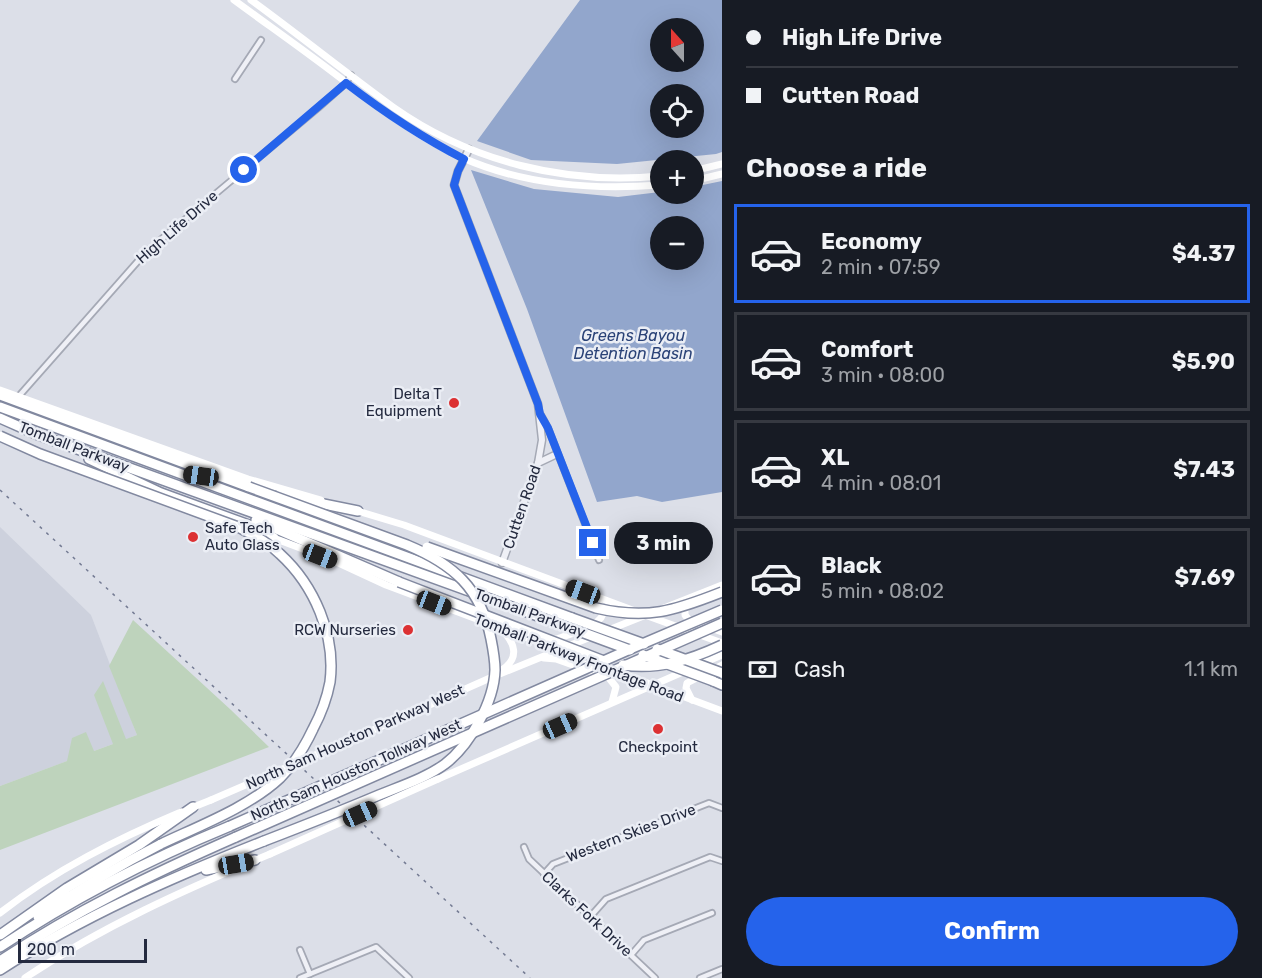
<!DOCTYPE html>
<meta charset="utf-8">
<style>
:root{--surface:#171b24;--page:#242831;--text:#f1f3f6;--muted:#9ea1a6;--line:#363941;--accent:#2563eb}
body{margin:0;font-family:Rubik,sans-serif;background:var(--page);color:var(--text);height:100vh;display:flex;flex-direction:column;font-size:22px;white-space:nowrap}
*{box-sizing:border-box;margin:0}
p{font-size:20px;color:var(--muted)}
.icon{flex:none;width:33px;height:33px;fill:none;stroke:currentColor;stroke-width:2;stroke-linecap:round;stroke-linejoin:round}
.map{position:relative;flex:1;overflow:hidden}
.panel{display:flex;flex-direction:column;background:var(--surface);width:540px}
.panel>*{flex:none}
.banner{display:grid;align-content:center;height:132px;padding:0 24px;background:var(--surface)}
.needle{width:39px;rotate:339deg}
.fabs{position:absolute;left:650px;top:18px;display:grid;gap:12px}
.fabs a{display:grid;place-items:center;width:54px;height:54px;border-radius:50%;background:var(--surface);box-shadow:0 6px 24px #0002;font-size:30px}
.scale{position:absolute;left:18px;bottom:15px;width:129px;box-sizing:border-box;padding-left:6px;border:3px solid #242a3f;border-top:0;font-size:16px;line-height:21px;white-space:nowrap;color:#242a3f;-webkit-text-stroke:4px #ebeef5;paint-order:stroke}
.end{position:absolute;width:27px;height:27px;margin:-14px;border:8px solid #2563eb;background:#fff;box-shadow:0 0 0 3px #fff}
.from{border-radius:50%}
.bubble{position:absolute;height:42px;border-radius:21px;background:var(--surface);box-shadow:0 6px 24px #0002;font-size:20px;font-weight:700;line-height:42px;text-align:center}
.car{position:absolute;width:18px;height:36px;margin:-18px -9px;border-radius:8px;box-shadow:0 0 4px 2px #0007;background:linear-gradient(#222 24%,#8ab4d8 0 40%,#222 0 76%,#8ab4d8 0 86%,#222 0)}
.banner b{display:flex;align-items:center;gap:21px;height:57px;font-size:22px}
.banner b+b{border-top:2px solid var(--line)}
.banner i{width:15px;height:15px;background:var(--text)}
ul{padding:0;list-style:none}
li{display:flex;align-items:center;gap:18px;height:99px;margin:0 12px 9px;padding:0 12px;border:3px solid var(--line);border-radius:0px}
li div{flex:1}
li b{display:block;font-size:22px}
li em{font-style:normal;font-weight:700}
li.current{border-color:var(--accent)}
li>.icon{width:54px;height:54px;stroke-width:1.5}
h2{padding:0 24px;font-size:27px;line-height:72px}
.pay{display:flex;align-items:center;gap:15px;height:66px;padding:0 24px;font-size:22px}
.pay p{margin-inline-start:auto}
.cta{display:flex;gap:12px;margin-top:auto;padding:12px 24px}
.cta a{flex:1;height:69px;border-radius:36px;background:var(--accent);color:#fff;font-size:24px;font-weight:700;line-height:69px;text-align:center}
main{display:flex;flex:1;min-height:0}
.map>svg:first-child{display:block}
</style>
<main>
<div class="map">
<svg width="722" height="978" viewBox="0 0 722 978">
<rect width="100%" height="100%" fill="#dcdfe8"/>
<polygon fill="#cdd1dd" points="0,527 91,615 137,735 0,786"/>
<polygon fill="#bed3bc" points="133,620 231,710 269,747 0,850 0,786 67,761 72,738 86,732 94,751 113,744 94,695 103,681 126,739 137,735 109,666"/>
<g fill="#92a6cc" fill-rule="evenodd">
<path d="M580 0H722V152L716 154 617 164 531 160 477 141ZM660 28H693V62H660ZM660 94H693V128H660Z"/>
<path d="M471 170 534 189 618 197 660 192V194H693V187L722 181V492L662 502 637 496 597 502 527 309ZM660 226H693V260H660Z"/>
</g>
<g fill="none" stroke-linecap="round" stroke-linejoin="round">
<g stroke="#a5a9b5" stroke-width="8">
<g id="minor">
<polyline points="235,79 261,40"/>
<polyline points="19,396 146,252 318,108 346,83 351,75"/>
<polyline points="541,415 548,428 599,560"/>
<polyline points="524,847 529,859 655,978"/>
<polyline points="544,874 553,864 709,803 722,808"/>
<polyline points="590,917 606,899 710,857 722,861"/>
<polyline points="300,950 310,974"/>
<polyline points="631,955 644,940 712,913"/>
<polyline points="300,978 376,947 409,978"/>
<polyline points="700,978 722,969"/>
</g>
</g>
<g stroke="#a5a9b5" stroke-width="9">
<g id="tertiary">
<polyline points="469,149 458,171 454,185 538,404 542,440 538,463 502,563"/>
<polyline points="538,463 557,454"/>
</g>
</g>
<g stroke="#8289a0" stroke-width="12">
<g id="motorway">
<polyline points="0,395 249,487"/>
<polyline points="0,407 572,618"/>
<polyline points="0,418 36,434 568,627"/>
<polyline points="89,459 161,493 257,528 274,538"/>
<polyline points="279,495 358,511"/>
<polyline points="256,520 399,582"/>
<polyline points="713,681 722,685"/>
<polyline points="206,870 255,860"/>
<path d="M38 917C78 890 118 866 161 844"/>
<polyline points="0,935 67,888 139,845 193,807"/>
<path d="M0 947C72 899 150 859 230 826"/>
<path d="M0 961C77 910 152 874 236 837"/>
<path d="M0 970C83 916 173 877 264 841"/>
</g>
</g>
<use href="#minor" stroke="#eff0f6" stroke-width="4.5"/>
<use href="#tertiary" stroke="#eff0f6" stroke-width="6"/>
<g stroke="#fff" stroke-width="7">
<path d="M234 0C272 28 311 55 348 84 385 112 421 139 463 158 524 185 594 190 660 185"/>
<path d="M251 0C299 35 345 72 393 107 471 162 566 185 660 176"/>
<polyline points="693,171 722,164"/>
<polyline points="693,181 722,174"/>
<polyline points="0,390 248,479 321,500"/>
<polyline points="354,510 404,525 635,611"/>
<polyline points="271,537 332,560 386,585 722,711"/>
<polyline points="685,603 685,615 689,620 722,632"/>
<polyline points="664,608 722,585"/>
<polyline points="645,615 722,643"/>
<polyline points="606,631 646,615"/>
<path d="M550 639H557C571 633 604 627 604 609L590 597"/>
<polyline points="544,658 556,659 609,678 616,687 612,702"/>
<path d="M502 670C520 658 515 643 502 630"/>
<polyline points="692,700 686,688 687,683 722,665"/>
<polyline points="380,727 490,678 593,636"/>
<polyline points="438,779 722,655"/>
<polyline points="191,808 211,800"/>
<path d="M0 913C55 870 117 839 181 812"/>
<path d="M25 978C101 927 186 889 270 854"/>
</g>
<use href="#motorway" stroke="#fff" stroke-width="9"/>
<polyline stroke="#747b93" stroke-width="1.5" stroke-dasharray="3 6" stroke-linecap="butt" points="0,490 530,978"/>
<g stroke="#8289a0" stroke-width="12" stroke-linecap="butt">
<g id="motorway-bridge">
<path d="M0 436 40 454 238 527C253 535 268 542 280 554 314 585 336 635 330 682 327 698 321 714 313 729 305 746 294 764 280 778 249 807 199 826 161 844"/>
<path d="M249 487 407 545C453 564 481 588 491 639 493 649 495 660 495 670 494 702 470 745 445 764 426 778 401 786 379 795 341 811 303 826 264 841"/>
<path d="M427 547 596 608C647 620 674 611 722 592"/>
<polyline points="399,582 604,661"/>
<polyline points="572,618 644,644"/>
<polyline points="568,627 630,650"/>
<polyline points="657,649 722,673"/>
<polyline points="643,655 713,681"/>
<path d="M623 665C659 670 690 660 722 645"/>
<polyline points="230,826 635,647 722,610"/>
<polyline points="236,837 722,623"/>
</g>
</g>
<g stroke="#fff" stroke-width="7">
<polyline points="211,800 380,727"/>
<polyline points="270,854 438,779"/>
</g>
<use href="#motorway-bridge" stroke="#fff" stroke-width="9"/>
</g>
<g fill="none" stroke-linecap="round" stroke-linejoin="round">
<path stroke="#2563eb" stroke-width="8" d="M244 170 346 83C385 113 421 137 464 159L458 171 454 185 538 404 540 414 548 428 593 543"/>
</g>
<g fill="#dc3133" stroke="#ebeef5" stroke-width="2">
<circle cx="454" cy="403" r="6"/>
<circle cx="193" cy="537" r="6"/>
<circle cx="408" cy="630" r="6"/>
<circle cx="658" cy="729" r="6"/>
</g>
<g text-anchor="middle" stroke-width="5" stroke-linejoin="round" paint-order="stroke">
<g font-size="15" fill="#242a3f" stroke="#ebeef5">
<text transform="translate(177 227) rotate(-41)" y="5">High Life Drive</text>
<text transform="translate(74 447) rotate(21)" y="5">Tomball Parkway</text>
<text transform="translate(522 507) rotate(-71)" y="5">Cutten Road</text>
<text transform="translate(530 613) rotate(20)" y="5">Tomball Parkway</text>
<text transform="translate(579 658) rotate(21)" y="5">Tomball Parkway Frontage Road</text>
<text transform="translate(355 737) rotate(-24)" y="5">North Sam Houston Parkway West</text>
<text transform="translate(356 770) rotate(-24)" y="5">North Sam Houston Tollway West</text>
<text transform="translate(631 833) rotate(-21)" y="5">Western Skies Drive</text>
<text transform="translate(587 914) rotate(43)" y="5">Clarks Fork Drive</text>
</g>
<g font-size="15" fill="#242a3f" stroke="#ebeef5" text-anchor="end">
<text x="442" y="399">Delta T<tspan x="442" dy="17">Equipment</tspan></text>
<text x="205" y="533" text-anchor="start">Safe Tech<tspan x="205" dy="17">Auto Glass</tspan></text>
<text x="396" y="635">RCW Nurseries</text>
<text x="658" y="752" text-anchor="middle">Checkpoint</text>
</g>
<g font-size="16" font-style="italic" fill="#2a4277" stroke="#ebeef5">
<text x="633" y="341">Greens Bayou<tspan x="633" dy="18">Detention Basin</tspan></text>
</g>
</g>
</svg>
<div class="fabs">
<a><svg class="needle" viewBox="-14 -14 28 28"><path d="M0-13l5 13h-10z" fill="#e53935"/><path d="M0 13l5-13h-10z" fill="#9ea1a6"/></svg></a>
<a><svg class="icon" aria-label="locate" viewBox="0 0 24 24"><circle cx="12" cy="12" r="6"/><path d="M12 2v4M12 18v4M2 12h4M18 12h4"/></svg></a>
<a>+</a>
<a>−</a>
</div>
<div class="scale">200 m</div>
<i class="end from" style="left:244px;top:170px"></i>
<i class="end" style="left:593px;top:543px"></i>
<div class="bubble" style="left:614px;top:522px;width:99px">3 min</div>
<i class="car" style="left:201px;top:476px;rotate:278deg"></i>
<i class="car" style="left:320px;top:556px;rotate:111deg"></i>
<i class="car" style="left:583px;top:592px;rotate:290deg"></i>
<i class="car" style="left:434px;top:603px;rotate:111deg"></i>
<i class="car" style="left:560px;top:726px;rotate:66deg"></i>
<i class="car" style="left:360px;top:814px;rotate:66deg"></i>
<i class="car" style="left:236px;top:864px;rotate:80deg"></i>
</div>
<section class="panel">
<div class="banner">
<b><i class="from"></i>High Life Drive</b>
<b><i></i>Cutten Road</b>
</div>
<h2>Choose a ride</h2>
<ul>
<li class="current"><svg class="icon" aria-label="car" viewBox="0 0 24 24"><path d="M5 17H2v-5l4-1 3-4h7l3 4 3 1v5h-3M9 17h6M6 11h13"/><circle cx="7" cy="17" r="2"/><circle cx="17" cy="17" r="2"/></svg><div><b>Economy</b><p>2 min · 07:59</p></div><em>$4.37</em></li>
<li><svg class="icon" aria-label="car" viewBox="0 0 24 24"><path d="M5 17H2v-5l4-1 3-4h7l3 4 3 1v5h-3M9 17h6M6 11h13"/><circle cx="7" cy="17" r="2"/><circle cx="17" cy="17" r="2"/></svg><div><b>Comfort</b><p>3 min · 08:00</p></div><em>$5.90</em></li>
<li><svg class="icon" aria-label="car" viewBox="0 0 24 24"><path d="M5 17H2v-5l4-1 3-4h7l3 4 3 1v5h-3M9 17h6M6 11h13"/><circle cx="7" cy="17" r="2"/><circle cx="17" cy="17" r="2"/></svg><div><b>XL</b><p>4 min · 08:01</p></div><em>$7.43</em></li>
<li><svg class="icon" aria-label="car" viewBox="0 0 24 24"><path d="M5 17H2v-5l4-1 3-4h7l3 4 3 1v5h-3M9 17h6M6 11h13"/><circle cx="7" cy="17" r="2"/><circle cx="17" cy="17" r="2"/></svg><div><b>Black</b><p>5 min · 08:02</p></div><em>$7.69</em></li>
</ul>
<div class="pay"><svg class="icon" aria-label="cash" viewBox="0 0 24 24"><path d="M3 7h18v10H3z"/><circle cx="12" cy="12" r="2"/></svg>Cash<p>1.1 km</p></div>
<div class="cta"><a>Confirm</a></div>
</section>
</main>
